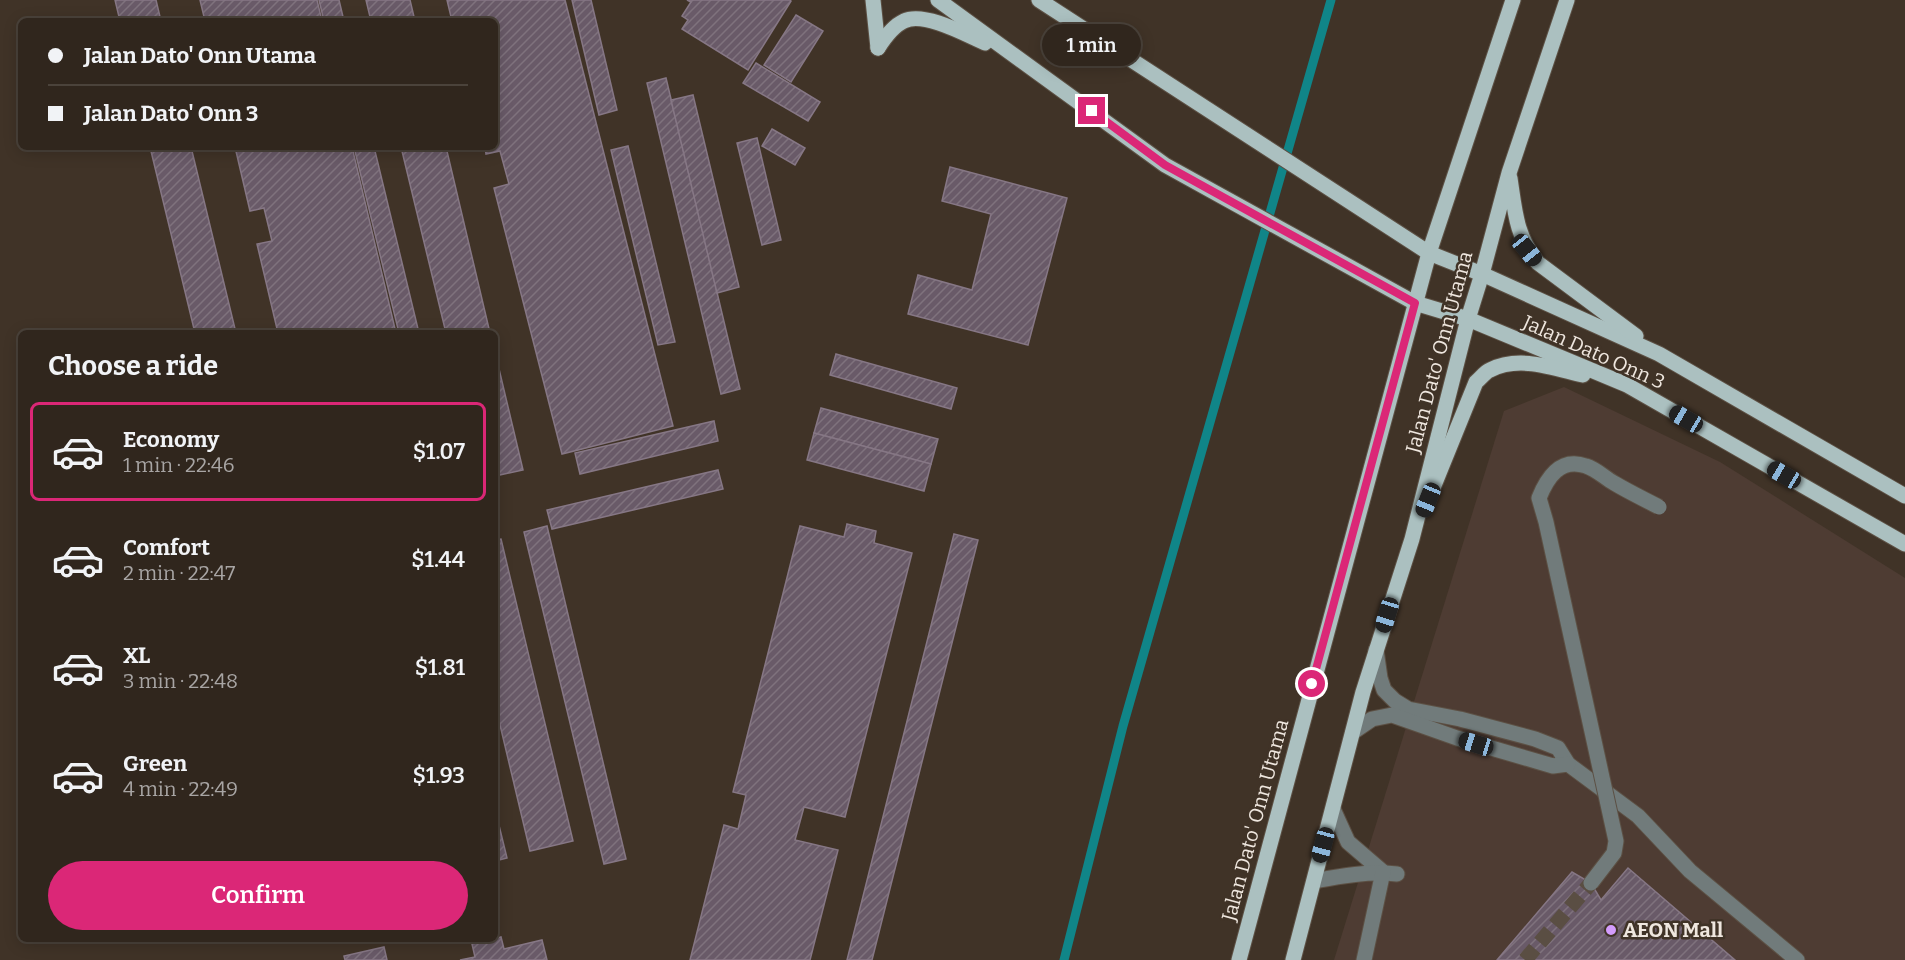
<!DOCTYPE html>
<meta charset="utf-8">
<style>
:root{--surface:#30261d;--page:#3c322a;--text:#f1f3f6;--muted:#a8a5a4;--line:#4b433b;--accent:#db2777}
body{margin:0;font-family:Bitter,serif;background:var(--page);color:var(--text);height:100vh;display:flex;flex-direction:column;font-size:22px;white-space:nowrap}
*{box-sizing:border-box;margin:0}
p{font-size:20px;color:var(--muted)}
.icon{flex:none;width:33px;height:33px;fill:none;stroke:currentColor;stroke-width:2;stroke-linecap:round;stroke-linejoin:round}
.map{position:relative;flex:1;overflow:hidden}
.details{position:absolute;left:18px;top:330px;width:480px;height:612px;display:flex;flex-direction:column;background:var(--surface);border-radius:9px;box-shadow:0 3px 15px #0003,0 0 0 2px var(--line)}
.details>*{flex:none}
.guide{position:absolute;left:18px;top:18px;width:480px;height:132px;border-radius:9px;box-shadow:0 3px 15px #0003,0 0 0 2px var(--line);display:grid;align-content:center;height:132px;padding:0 30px;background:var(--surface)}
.end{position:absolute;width:27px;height:27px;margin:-14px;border:8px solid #db2777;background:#fff;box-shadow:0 0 0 3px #fff}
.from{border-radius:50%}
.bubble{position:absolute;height:42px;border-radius:21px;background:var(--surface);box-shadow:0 3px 15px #0003,0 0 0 2px var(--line);font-size:20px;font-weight:600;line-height:42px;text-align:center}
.car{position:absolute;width:18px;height:36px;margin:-18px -9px;border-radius:8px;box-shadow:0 0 4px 2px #0007;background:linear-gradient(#222 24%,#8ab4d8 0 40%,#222 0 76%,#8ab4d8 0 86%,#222 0)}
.guide b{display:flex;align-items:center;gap:21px;height:57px;font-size:22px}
.guide b+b{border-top:2px solid var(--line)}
.guide i{width:15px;height:15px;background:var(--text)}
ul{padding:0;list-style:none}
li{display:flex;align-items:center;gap:18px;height:99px;margin:0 12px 9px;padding:0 18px;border:3px solid transparent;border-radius:9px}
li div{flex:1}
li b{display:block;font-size:22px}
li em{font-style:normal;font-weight:600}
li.active{border-color:var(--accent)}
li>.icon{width:54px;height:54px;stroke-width:1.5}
h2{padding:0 30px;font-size:27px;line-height:72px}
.button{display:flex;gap:12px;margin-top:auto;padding:12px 30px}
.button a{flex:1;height:69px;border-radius:36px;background:var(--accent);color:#fff;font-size:24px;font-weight:600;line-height:69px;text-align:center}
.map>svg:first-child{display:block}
</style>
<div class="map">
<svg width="1905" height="960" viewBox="0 0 1905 960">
<defs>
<pattern id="building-hatch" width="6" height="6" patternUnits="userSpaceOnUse" patternTransform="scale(1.5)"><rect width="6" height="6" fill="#695a68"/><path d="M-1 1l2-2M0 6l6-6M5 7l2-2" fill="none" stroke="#7f727d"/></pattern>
</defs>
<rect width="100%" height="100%" fill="#403327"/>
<polygon fill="#4e3c33" points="1564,387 1720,462 1905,578 1905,960 1334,960 1504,411"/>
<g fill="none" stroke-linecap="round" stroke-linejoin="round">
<polyline stroke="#108588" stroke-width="9" points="1064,960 1123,726 1331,0"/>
</g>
<g fill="url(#building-hatch)" stroke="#867785" stroke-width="1.5">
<polygon points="115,0 156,0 161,21 120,21"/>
<polygon points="200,0 317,0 322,21 205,21"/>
<polygon points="319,0 339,0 344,21 324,21"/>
<polygon points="366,0 410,0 415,21 371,21"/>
<polygon points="447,0 565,0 673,426 562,454 494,188 509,184 500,151 486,154 485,147 495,147 495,21 452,21"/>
<polygon points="572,0 591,0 617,110 599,115"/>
<polygon points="687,0 790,0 791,1 748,70 682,29 688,20 682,16 691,2"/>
<polygon points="796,15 823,31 791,82 764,65"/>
<polygon points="756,63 820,102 808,121 743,83"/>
<polygon points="666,78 740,389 721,394 647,83"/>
<polygon points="693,95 739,287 717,293 671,100"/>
<polygon points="772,129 805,148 795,165 762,146"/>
<polygon points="757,138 781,240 762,245 737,143"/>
<polygon points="628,146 675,342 658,345 611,150"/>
<polygon points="150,147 191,147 236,333 195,333"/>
<polygon points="235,147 352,147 396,333 278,333 257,244 272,241 264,208 250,211"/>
<polygon points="354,147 374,147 419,333 399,333"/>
<polygon points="401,147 446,147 490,333 446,333"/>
<polygon points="950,167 1067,198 1028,345 908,314 918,275 972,290 991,214 942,201"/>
<polygon points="495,352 523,470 495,476"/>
<polygon points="836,354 957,388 951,409 830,375"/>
<polygon points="821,408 938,439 931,464 814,433"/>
<polygon points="714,421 718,441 580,474 575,453"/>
<polygon points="814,433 931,464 924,491 807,460"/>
<polygon points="718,470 723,489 552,529 547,510"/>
<polygon points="847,524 876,531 874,543 912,553 845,817 804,807 795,840 838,850 810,960 690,960 724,825 738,829 746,795 733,792 800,526 844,537"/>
<polygon points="547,526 626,859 604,864 524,532"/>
<polygon points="954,534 978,540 872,960 847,960"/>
<polygon points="501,539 573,841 530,851 495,704 495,540"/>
<polygon points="495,809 507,858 495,861"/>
<polygon points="1628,868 1735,960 1497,960 1572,872 1591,883 1601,900"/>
<polygon points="501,937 504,949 542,940 547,960 460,960 475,957 472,944"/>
<polygon points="384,947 387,960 345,960 344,956"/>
</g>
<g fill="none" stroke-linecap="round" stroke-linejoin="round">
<polyline stroke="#5a4e43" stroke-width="15" stroke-dasharray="15 8" stroke-linecap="butt" points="1525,960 1591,883"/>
<g stroke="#5c5044" stroke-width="17">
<g id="minor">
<polyline points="1376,650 1380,678 1384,690 1395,701 1408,709 1460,719 1535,739 1558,748 1568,764 1638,816 1690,871 1797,960"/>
<polyline points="1353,732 1372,719 1392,715 1457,738 1553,766 1568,764"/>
<polyline points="1333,809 1348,842 1383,872"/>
<path d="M1314 881C1341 876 1369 871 1397 874"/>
<polyline points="1364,960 1383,872"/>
</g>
</g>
<g stroke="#5c5044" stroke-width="17">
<g id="major">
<polyline points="873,0 878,48"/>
<polyline points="938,0 1165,165 1415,303 1468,319 1627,385 1905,544"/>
<polyline points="1039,0 1429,253 1482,274 1659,354 1905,496"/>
<path d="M878 48C885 37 893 26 904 21 924 11 967 35 985 43"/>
<path d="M1510 178C1515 212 1516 236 1538 263L1636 336"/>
<path d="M1433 488 1476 382C1481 378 1485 372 1490 370 1519 355 1553 368 1583 375"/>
<polyline points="1239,960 1429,253 1513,0"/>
<polyline points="1293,960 1363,692 1412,539 1468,319 1482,274 1509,173 1567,0"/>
</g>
</g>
<use href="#minor" stroke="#717b7b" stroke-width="15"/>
<use href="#major" stroke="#abc0c0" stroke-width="15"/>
<g stroke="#5c5044" stroke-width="17" stroke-linecap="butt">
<path id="minor-bridge" d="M1591 883 1614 853 1616 841 1546 522 1539 498C1547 478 1560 457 1586 466 1596 469 1605 478 1614 483 1629 492 1644 499 1659 507"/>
</g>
<use href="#minor-bridge" stroke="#717b7b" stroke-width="15"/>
</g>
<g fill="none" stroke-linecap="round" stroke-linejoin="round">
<polyline stroke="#db2777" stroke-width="8" points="1092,111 1165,165 1415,303 1312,684"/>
</g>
<circle fill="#d39cfc" stroke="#403327" stroke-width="2" cx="1611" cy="930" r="6"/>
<g text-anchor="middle" stroke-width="5" stroke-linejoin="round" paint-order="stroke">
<g font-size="20" fill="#efe7df" stroke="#403327">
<text transform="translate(1439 352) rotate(-75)" y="7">Jalan Dato' Onn Utama</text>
<text transform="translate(1594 352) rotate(24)" y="7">Jalan Dato Onn 3</text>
<text transform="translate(1255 820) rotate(-75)" y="7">Jalan Dato' Onn Utama</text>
</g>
<g font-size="20" font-weight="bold" fill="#efe7df" stroke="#403327" text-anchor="start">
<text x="1623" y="937">AEON Mall</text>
</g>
</g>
</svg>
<i class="end from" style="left:1312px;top:684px"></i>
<i class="end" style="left:1092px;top:111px"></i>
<div class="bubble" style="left:1042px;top:24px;width:99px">1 min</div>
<i class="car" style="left:1527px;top:250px;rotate:141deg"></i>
<i class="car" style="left:1686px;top:419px;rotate:300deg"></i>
<i class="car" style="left:1784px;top:475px;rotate:300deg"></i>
<i class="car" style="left:1428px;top:500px;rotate:202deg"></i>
<i class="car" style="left:1387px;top:615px;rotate:197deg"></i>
<i class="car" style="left:1476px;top:744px;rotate:287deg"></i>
<i class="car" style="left:1323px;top:845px;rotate:195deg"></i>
<div class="guide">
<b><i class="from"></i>Jalan Dato' Onn Utama</b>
<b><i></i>Jalan Dato' Onn 3</b>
</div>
<section class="details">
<h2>Choose a ride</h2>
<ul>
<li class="active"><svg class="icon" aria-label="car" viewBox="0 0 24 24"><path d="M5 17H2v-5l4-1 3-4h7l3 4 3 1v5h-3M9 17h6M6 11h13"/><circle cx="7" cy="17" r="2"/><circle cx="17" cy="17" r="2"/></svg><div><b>Economy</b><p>1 min · 22:46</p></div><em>$1.07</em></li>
<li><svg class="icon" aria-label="car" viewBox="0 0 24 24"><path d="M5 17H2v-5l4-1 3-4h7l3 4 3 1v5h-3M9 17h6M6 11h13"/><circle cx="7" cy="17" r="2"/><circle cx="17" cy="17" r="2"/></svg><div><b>Comfort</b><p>2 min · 22:47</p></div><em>$1.44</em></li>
<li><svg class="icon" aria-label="car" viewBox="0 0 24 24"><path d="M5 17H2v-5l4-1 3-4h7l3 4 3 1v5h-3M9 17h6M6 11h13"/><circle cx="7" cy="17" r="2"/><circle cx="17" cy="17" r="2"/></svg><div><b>XL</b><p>3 min · 22:48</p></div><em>$1.81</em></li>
<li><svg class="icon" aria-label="car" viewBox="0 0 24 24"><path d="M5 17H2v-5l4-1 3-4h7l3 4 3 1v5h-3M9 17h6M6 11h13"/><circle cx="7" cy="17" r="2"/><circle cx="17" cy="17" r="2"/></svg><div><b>Green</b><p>4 min · 22:49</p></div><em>$1.93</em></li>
</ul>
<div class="button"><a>Confirm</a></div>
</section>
</div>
